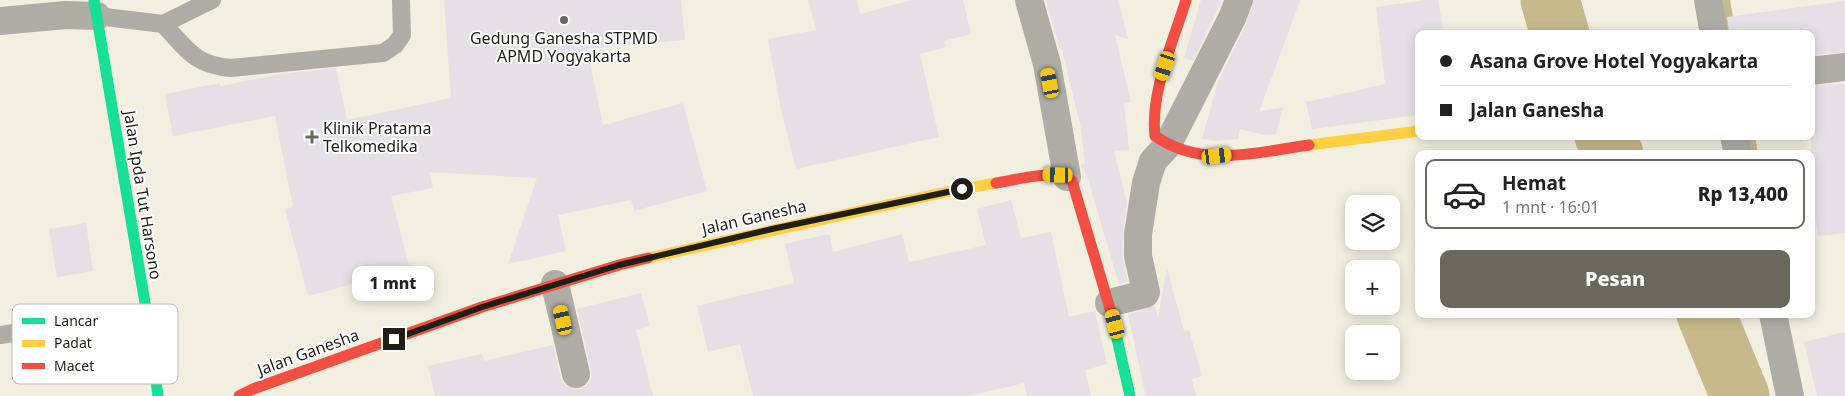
<!DOCTYPE html>
<html lang="id">
<meta charset="utf-8">
<style>
:root{--surface:#fff;--page:#f2f2f2;--text:#222;--muted:#767676;--line:#e0e0e0;--accent:#6a675c}
body{margin:0;font-family:"Noto Sans",sans-serif;background:var(--page);color:var(--text);height:100vh;display:flex;flex-direction:column;font-size:19px;white-space:nowrap}
*{box-sizing:border-box;margin:0}
p{font-size:16px;color:var(--muted)}
.icon{flex:none;width:28px;height:28px;fill:none;stroke:currentColor;stroke-width:2;stroke-linecap:round;stroke-linejoin:round}
.map{position:relative;flex:1;overflow:hidden}
.drawer{position:absolute;left:1415px;top:150px;width:400px;height:168px;display:flex;flex-direction:column;background:var(--surface);border-radius:10px;box-shadow:0 2px 12px #0003}
.drawer>*{flex:none}
.guide{position:absolute;left:1415px;top:30px;width:400px;height:110px;border-radius:10px;box-shadow:0 2px 12px #0003;display:grid;align-content:center;height:110px;padding:0 25px;background:var(--surface)}
.buttons{position:absolute;left:1345px;top:195px;display:grid;gap:10px}
.buttons a{display:grid;place-items:center;width:55px;height:55px;border-radius:10px;background:var(--surface);box-shadow:0 2px 12px #0003;font-size:25px}
.end{position:absolute;width:22px;height:22px;margin:-11px;border:6px solid #201e15;background:#fff;box-shadow:0 0 0 2px #fff}
.from{border-radius:50%}
.bubble{position:absolute;height:35px;border-radius:10px;background:var(--surface);box-shadow:0 2px 12px #0003;font-size:16px;font-weight:800;line-height:35px;text-align:center}
.car{position:absolute;width:15px;height:30px;margin:-15px -8px;border-radius:6px;box-shadow:0 0 4px 1px #0007;background:linear-gradient(#f5c518 24%,#345 0 40%,#f5c518 0 76%,#345 0 86%,#f5c518 0)}
.guide b{display:flex;align-items:center;gap:18px;height:48px;font-size:19px}
.guide b+b{border-top:1px solid var(--line)}
.guide i{width:12px;height:12px;background:var(--text)}
ul{padding:9px 0 0;list-style:none}
li{display:flex;align-items:center;gap:15px;height:70px;margin:0 10px 8px;padding:0 15px;border:2px solid var(--line);border-radius:10px}
li div{flex:1}
li b{display:block;font-size:19px}
li em{font-style:normal;font-weight:800}
li.active{border-color:var(--accent)}
li>.icon{width:45px;height:45px;stroke-width:1.5}
.primary-button{display:flex;gap:10px;margin-top:auto;padding:10px 25px}
.primary-button a{flex:1;height:58px;border-radius:10px;background:var(--accent);color:#fff;font-size:20px;font-weight:800;line-height:58px;text-align:center}
.map>svg:first-child{display:block}
</style>
<div class="map">
<svg width="1845" height="396" viewBox="0 0 1845 396">
<rect width="100%" height="100%" fill="#f2eee0"/>
<g fill="none" stroke-linecap="round" stroke-linejoin="round">
<g stroke="#c7b98b" stroke-width="10">
<polyline points="1725,0 1730,29"/>
<polyline points="1750,136 1753,154"/>
</g>
<g stroke="#c7b98b" stroke-width="59">
<polyline points="1550,0 1560,34"/>
<polyline points="1604,136 1614,154"/>
<polyline points="1706,314 1740,396"/>
</g>
</g>
<g fill="#e5e0e5">
<polygon points="444,0 681,0 685,40 587,49 603,125 683,103 707,191 634,211 631,200 558,215 566,251 508,264 537,178 429,172 433,188 391,196 410,269 308,296 285,209 293,207 275,116 173,136 165,94 220,83 220,86 281,74 336,68 347,120 451,98"/>
<polygon points="808,0 857,0 860,14 912,0 963,0 971,34 944,41 946,47 920,54 939,137 796,169 780,105 768,39 816,30"/>
<polygon points="1046,0 1118,0 1128,39 1115,35 1131,102 1124,104 1129,150 1114,151 1127,202 1123,232 1122,256 1128,282 1119,284 1087,176 1083,170 1081,165 1085,164 1081,128 1062,50 1060,50"/>
<polygon points="1201,0 1222,0 1193,61 1184,58"/>
<polygon points="1254,0 1300,0 1259,112 1283,107 1276,134 1263,135 1240,129 1238,139 1217,141 1202,139 1218,81 1246,25"/>
<polygon points="1425,0 1438,0 1444,34 1419,34 1419,115 1312,129 1306,102 1385,84 1376,7"/>
<polygon points="1845,1 1845,52 1811,55 1811,34 1729,34 1727,17"/>
<polygon points="1845,83 1845,233 1818,236 1815,214 1811,214 1811,86"/>
<polygon points="1011,200 1021,238 1051,232 1069,317 1095,311 1107,364 1085,370 1091,396 1027,396 1024,383 968,396 753,396 740,344 708,352 697,306 794,283 785,244 829,234 833,252 902,234 909,262 986,245 977,209"/>
<polygon points="86,223 93,271 57,277 49,229"/>
<polygon points="1167,268 1184,331 1189,330 1202,376 1192,379 1196,396 1146,396 1145,393 1128,314 1155,306 1158,317"/>
<polygon points="641,293 650,326 636,330 653,396 435,396 428,366 482,354 484,361 553,345 561,378 564,384 572,389 580,389 586,386 591,379 591,371 577,309"/>
<polygon points="1845,332 1845,396 1817,396 1804,342"/>
</g>
<g fill="none" stroke-linecap="round" stroke-linejoin="round">
<g stroke="#aeada5" stroke-width="18">
<polyline points="97,16 163,24 212,0"/>
<path d="M163 24C187 49 194 65 231 68L383 53 395 45 402 35 401 0"/>
<polyline points="0,335 108,318 147,315"/>
</g>
<g stroke="#aeada5" stroke-width="28">
<polyline points="1029,0 1047,64 1067,177"/>
<polyline points="1708,0 1714,34"/>
<polyline points="0,21 66,15 97,16"/>
<polyline points="1811,71 1845,67"/>
<polyline points="1734,136 1738,154"/>
<polyline points="555,284 576,374"/>
<polyline points="1109,303 1145,294 1146,292 1138,256 1138,234 1146,183 1153,161 1167,146 1232,18 1239,0"/>
<polyline points="1773,314 1790,396"/>
</g>
<g stroke="#16e098" stroke-width="11">
<polyline points="94,0 147,315 158,396"/>
<polyline points="1111,312 1130,396"/>
</g>
<g stroke="#ffcf43" stroke-width="11">
<polyline points="1309,145 1419,131"/>
<polyline points="648,258 946,192 996,183"/>
</g>
<g stroke="#f24e42" stroke-width="11">
<path d="M1186 0C1173 42 1150 93 1155 136 1202 169 1257 152 1309 145"/>
<path d="M996 183C1016 180 1056 168 1072 181L1111 312"/>
<polyline points="239,396 253,389 482,307 619,265 648,258"/>
</g>
</g>
<g fill="none" stroke-linecap="round" stroke-linejoin="round">
<polyline stroke="#201e15" stroke-width="6" points="394,339 482,307 619,265 772,229 962,189"/>
</g>
<g fill="#6a675c" stroke="#fff" stroke-width="2">
<circle cx="564" cy="20" r="5"/>
<path d="M309.5 129.5h5v5h5v5h-5v5h-5v-5h-5v-5h5z"/>
</g>
<g text-anchor="middle" stroke-width="4" stroke-linejoin="round" paint-order="stroke">
<g font-size="16" fill="#201e15" stroke="#fff">
<text x="564" y="44">Gedung Ganesha STPMD<tspan x="564" dy="18">APMD Yogyakarta</tspan></text>
<text x="323" y="134" text-anchor="start">Klinik Pratama<tspan x="323" dy="18">Telkomedika</tspan></text>
</g>
<g font-size="16" fill="#201e15" stroke="#fff">
<text transform="translate(143 195) rotate(81)" y="6">Jalan Ipda Tut Harsono</text>
<text transform="translate(754 217) rotate(-13)" y="6">Jalan Ganesha</text>
<text transform="translate(308 352) rotate(-20)" y="6">Jalan Ganesha</text>
</g>
</g>
<rect x="12" y="304" width="166" height="80" rx="8" fill="#fff" stroke="#bcbcb9" stroke-width="1"/>
<rect x="22" y="318" width="23" height="6" fill="#16e098"/>
<rect x="22" y="340" width="23" height="7" fill="#ffcf43"/>
<rect x="22" y="363" width="23" height="6" fill="#f24e42"/>
<g font-size="14" fill="#201e15">
<text x="54" y="326">Lancar</text>
<text x="54" y="348">Padat</text>
<text x="54" y="371">Macet</text>
</g>
</svg>
<div class="buttons">
<a><svg class="icon" aria-label="layers" viewBox="0 0 24 24"><path d="M12 4l9 5-9 5-9-5zM3 14l9 5 9-5"/></svg></a>
<a>+</a>
<a>−</a>
</div>
<i class="end from" style="left:962px;top:189px"></i>
<i class="end" style="left:394px;top:339px"></i>
<div class="bubble" style="left:352px;top:266px;width:82px">1 mnt</div>
<i class="car" style="left:1165px;top:66px;rotate:198deg"></i>
<i class="car" style="left:1050px;top:83px;rotate:349deg"></i>
<i class="car" style="left:1217px;top:156px;rotate:83deg"></i>
<i class="car" style="left:1058px;top:175px;rotate:271deg"></i>
<i class="car" style="left:563px;top:320px;rotate:347deg"></i>
<i class="car" style="left:1115px;top:324px;rotate:345deg"></i>
<div class="guide">
<b><i class="from"></i>Asana Grove Hotel Yogyakarta</b>
<b><i></i>Jalan Ganesha</b>
</div>
<section class="drawer">
<ul>
<li class="active"><svg class="icon" aria-label="car" viewBox="0 0 24 24"><path d="M5 17H2v-5l4-1 3-4h7l3 4 3 1v5h-3M9 17h6M6 11h13"/><circle cx="7" cy="17" r="2"/><circle cx="17" cy="17" r="2"/></svg><div><b>Hemat</b><p>1 mnt · 16:01</p></div><em>Rp 13,400</em></li>
</ul>
<div class="primary-button"><a>Pesan</a></div>
</section>
</div>
